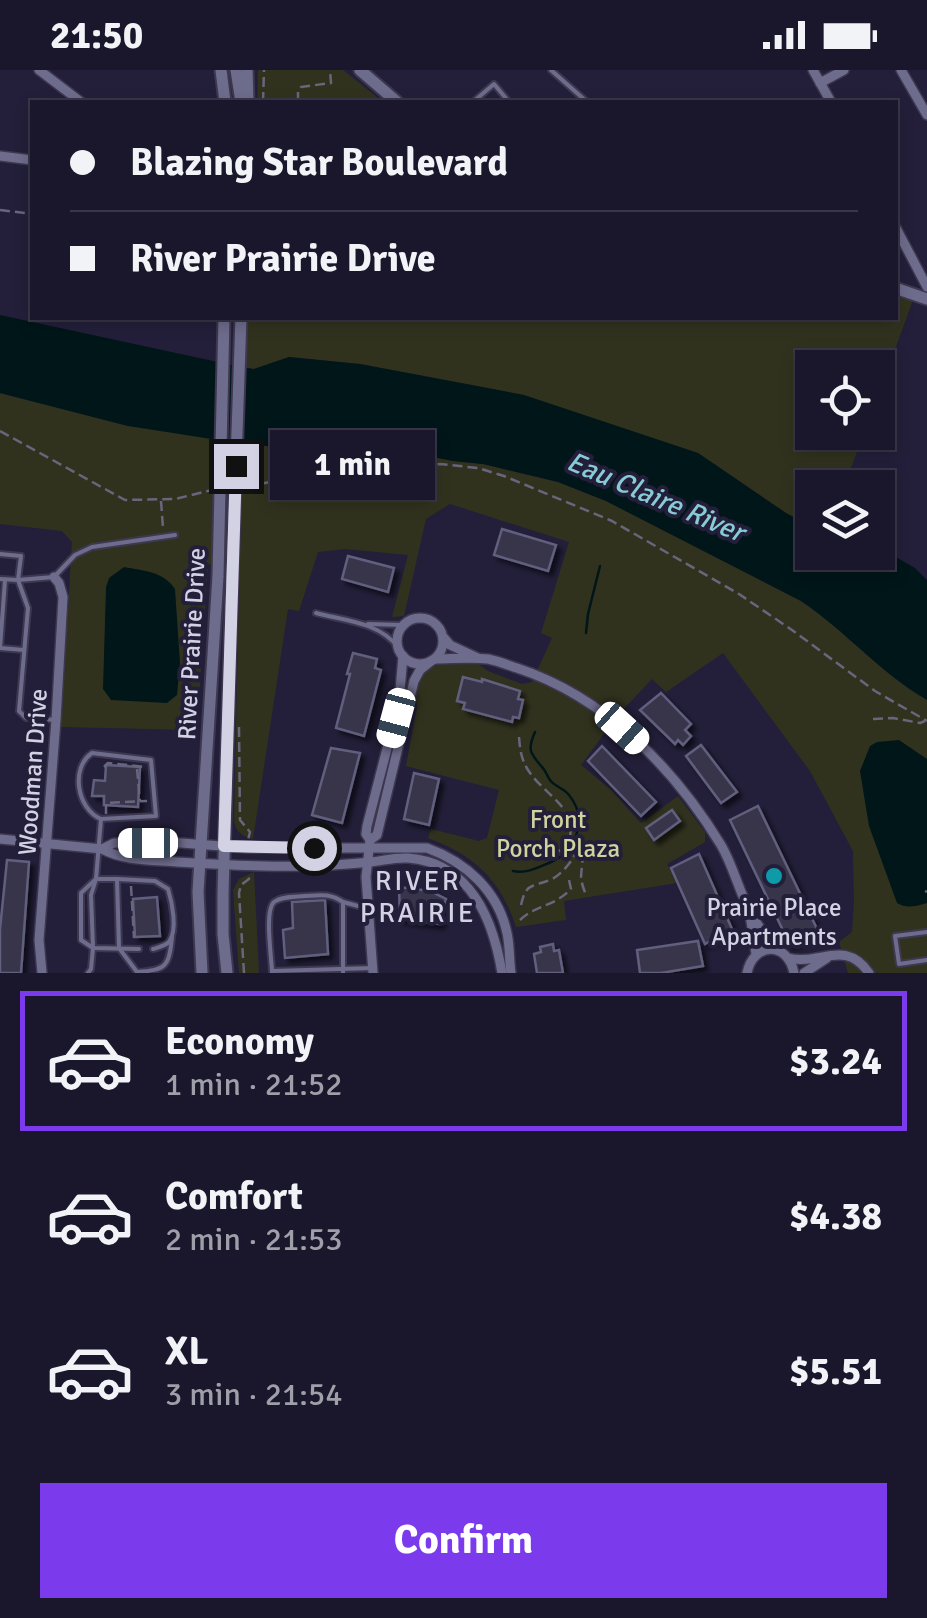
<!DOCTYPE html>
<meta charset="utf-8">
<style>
:root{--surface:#1a172c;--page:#272438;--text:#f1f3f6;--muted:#9f9fa9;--line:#383648;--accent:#7c3aed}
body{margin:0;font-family:Signika,sans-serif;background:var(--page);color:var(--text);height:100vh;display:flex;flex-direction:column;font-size:38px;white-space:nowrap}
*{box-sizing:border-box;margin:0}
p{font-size:32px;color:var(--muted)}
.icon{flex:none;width:55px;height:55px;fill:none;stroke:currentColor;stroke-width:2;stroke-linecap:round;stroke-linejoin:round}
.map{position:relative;height:903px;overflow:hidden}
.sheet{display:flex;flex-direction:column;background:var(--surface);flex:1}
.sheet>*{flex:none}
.hud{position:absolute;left:30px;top:30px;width:868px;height:220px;border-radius:0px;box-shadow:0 5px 15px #0003,0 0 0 2px var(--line);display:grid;align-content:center;height:220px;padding:0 40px;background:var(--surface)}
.buttons{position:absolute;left:795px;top:280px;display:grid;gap:20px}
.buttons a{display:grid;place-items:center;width:100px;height:100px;border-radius:0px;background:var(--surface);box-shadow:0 5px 15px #0003,0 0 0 2px var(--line);font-size:50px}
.end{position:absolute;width:45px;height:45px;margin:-22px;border:12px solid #d3d2e4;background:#111;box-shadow:0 0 0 5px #111}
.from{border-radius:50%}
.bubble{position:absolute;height:70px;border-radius:0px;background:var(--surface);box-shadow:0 5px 15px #0003,0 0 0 2px var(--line);font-size:32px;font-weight:800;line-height:70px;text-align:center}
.car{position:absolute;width:30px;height:60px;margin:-30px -15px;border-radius:12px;box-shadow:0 0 8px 2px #0007;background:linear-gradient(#fff 24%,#345 0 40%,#fff 0 76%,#345 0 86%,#fff 0)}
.hud b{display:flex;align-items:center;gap:35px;height:95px;font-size:38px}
.hud b+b{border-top:2px solid var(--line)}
.hud i{width:25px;height:25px;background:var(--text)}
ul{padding:18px 0 0;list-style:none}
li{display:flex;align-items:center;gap:30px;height:140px;margin:0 20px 15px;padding:0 20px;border:5px solid transparent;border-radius:0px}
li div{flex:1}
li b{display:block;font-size:38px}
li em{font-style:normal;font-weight:800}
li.current{border-color:var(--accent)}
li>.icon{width:90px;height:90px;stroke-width:1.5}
.button{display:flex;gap:20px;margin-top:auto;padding:20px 40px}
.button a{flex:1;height:115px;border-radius:0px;background:var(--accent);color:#fff;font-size:40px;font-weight:800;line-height:115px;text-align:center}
.status{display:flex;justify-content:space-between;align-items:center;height:70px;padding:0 50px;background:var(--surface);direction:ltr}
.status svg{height:28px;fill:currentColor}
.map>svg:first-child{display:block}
</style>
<div class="status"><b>21:50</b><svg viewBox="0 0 49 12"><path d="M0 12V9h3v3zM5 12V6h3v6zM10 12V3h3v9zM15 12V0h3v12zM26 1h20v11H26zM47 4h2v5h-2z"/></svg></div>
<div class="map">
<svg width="927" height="903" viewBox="0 0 927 903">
<defs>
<filter id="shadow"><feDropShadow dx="4.5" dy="4.5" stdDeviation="2.5" flood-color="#0009"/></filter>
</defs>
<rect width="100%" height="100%" fill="#231f3a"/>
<g fill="#31321e">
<polygon points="258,0 343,0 383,32 257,32"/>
<polygon points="895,224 913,230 878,326 878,298 812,298 812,362 864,363 844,417 812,418 812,457 786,443 698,383 524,325 360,294 289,287 254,299 241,297 242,248 895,248"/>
<path d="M0 323 128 356 402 381 453 391 483 394 558 412 606 431 801 531C846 561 879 602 927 630V903H848L839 872 852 862 854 833 853 781 810 701 723 583 666 622 652 609 618 645 581 695 611 720 641 753 678 726 705 762V772L667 794 677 813 564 831 566 850 516 857C501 810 474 785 428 768L431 759 479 771 487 768 499 720 406 696 417 637 415 622 426 600 444 592H466L478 594 488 601 522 614 532 612 552 568 541 563 569 472 450 434 426 449 404 546 392 547 408 485 345 479 318 482 299 541 288 539 253 769C241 766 234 760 234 748L240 476 208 495 197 660 61 657 72 472 62 461 0 454Z"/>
<polygon points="254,802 259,903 239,903 233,820 239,809"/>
</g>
<g fill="#001619">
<path d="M0 245 241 297 254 299 289 287 360 294 524 325 698 383 786 443 812 457V482H878V477L915 498 927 510V630C879 602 846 561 801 531L606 431 558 412 483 394 453 391 402 381 347 384 237 373 128 356 0 323Z"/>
<path d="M124 497C144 501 163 501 175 519L180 593 177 625 167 633 111 630 103 619 106 517 109 508Z"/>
<path d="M899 670 927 689V833C917 836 906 839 897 833L869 756 860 701 870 676 877 672Z"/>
</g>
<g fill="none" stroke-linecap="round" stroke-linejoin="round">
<g stroke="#001619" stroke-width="2.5">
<polyline points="586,563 588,544 600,496"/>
<path d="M513 801C527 804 539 797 551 792 577 781 588 748 569 725 564 718 555 717 550 710 547 706 546 701 542 697 530 683 527 680 535 662"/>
</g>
</g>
<g fill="#37354c" stroke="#615f7e" stroke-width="2.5" filter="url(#shadow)">
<polygon points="502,459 556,475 548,501 494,485"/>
<polygon points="348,486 394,498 388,522 342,509"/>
<polygon points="353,583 377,589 375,598 381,600 364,666 336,658 350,604 347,604"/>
<polygon points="463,607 482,612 482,609 520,621 518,629 523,630 519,648 513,647 512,652 463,639 465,633 457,631"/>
<polygon points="661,623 691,654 685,660 691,666 683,675 678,670 675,674 640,640"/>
<polygon points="701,675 737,722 721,733 686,686"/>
<polygon points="602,676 656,732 641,746 588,691"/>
<polygon points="331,678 360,683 342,753 312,745"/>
<polygon points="106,695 140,697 138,737 104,735 104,726 92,726 94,710 105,711"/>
<polygon points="414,703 439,709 429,755 404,749"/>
<polygon points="758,736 818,861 806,867 805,865 802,866 800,867 801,870 790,875 730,750"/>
<polygon points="672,740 680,751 654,770 646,758"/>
<polygon points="699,784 732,859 705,874 671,798"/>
<polygon points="7,790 29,792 21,903 0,903 0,859"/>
<polygon points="399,817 430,821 446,829 440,854 400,849"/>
<polygon points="157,827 160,866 135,867 133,829"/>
<polygon points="325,830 328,884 285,888 283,860 293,858 292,832"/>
<polygon points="698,871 703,896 661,903 640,903 637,880"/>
<polygon points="553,874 554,881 559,880 563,903 537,903 534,884 541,882 540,877"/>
</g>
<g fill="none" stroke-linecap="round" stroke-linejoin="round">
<g stroke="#3d384f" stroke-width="8">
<g id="lane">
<polyline points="551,0 587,32"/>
<polyline points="473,32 494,14 509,32"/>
<polyline points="0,484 21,486 18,510 54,507 75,485 92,477 175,465"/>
<polyline points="0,509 18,510 28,538 19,641 26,648 56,650"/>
<path d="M316 543C346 551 379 552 399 578"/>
<polyline points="368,554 403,555"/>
<polyline points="0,578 5,510"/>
<polyline points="0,578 24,580"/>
<path d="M101 749C77 739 70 698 92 683L151 690 156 746 101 749 96 809 91 825 93 878 139 879"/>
<path d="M117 809 155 811 168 819C172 832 178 860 169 872 165 876 159 877 153 879"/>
<polyline points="927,862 895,866 899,894 927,890"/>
<polyline points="273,901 373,898"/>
<path d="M88 903 91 899 93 878 81 870V823L96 809H117L119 878 137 902C166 900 169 897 172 867"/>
<path d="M272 903C272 889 264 841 274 832 282 826 296 827 305 826 320 825 330 823 343 832"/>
<polyline points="343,903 343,832 358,836 368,836"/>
</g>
</g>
<g stroke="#3d384f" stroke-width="12">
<g id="street">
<polyline points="39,0 81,32"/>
<polyline points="813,0 831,32"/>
<polyline points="901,0 927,45"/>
<polyline points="820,13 844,0"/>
<polyline points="0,86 32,90"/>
<polyline points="895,156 927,217"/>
<circle cx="420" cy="571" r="23"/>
<polyline points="444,568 450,575 478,588"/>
<path d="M435 589C452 589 471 587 488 589 498 591 508 595 517 598 605 627 674 698 721 775 734 797 739 823 752 845 759 859 769 870 780 881"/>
<path d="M0 769 102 779C124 791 152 790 177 792 223 795 269 797 316 796 334 795 352 794 370 792 382 791 395 787 408 788 471 793 493 849 502 903"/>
<polyline points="370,770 377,765 414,611 420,600 431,591"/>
<path d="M102 779 114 773H181L248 778H427C466 792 498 821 507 863 510 876 509 890 511 903"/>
<polyline points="750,845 756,884"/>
<path d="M788 888C820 896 845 868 869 903"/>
<polyline points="42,903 39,870 56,650 63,527 59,513 54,507"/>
<polyline points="373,903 366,807 370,770 366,764 367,756 399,632 403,586"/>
<path d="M747 903C753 872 788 871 794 903"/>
<polyline points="804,903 827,888"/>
</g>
</g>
<g stroke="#3d384f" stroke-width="15">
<g id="secondary">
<polyline points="221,0 225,32"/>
<polyline points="236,0 241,32"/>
<polyline points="247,0 248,32"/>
<polyline points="360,0 397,32"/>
<polyline points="895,218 927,229"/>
<polyline points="202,903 198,822 218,506"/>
<polyline points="227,903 223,864 223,824 232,506"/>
</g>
</g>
<g stroke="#68657c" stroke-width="2.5" stroke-dasharray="10 5" stroke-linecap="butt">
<polyline points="263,32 264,0"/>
<polyline points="298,32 298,22 301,17 331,13 330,0"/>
<polyline points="0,140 32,144"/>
<polyline points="0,361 125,430 175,429 212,420"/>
<polyline points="244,417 270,412 440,394 478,398 504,406 612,451 739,524 792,560 875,621 927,651"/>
<polyline points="161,431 163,458"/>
<polyline points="873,649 893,648 920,653 925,651"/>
<polyline points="239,657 240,750 250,762 248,770"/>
<path d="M519 667C520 679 521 689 528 700 546 728 580 736 568 776L553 784 528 787"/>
<polyline points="104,697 108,693 145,697"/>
<polyline points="137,699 140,731"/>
<polyline points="106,744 106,733 147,731"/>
<path d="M571 772C588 785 581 791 581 809 582 814 584 820 586 825"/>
<polyline points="131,816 134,868"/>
<polyline points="925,821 927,822"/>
<path d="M521 835C526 812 533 817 550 810 562 805 573 790 578 779"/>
<path d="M520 850C537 834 552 838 571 819L569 810"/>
<polyline points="244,903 239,823 241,815 249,809 247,803"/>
</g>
<use href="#lane" stroke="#6e6c8c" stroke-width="4"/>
<use href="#street" stroke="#6e6c8c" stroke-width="9"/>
<use href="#secondary" stroke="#6e6c8c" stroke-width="11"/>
<g stroke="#3d384f" stroke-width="15" stroke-linecap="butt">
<g id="secondary-bridge">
<polyline points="218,506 224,248"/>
<polyline points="232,506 241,248"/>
</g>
</g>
<use href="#secondary-bridge" stroke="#6e6c8c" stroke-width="11"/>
</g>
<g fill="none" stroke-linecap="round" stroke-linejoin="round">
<polyline stroke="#d3d2e4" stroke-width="12" points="236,396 224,776 314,778"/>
</g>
<circle fill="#0f9aa8" stroke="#231f3a" stroke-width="4" cx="774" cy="806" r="10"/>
<g text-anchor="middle" stroke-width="8" stroke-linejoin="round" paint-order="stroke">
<g font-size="25" fill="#d3d2e4" stroke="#231f3a">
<text transform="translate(191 574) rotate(-87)" y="9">River Prairie Drive</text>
<text transform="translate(32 702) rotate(-86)" y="9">Woodman Drive</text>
</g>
<g font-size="25" fill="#d0d39e" stroke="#231f3a">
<text x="558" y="758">Front<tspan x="558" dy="29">Porch Plaza</tspan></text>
</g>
<g font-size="25" fill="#d3d2e4" stroke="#231f3a">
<text x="774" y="846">Prairie Place<tspan x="774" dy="29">Apartments</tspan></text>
</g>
<g font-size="28" font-style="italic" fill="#87ccd4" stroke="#231f3a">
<text transform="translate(656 426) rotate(23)" y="10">Eau Claire River</text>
</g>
<g font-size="28" letter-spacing="2.5" fill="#d3d2e4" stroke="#231f3a">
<text x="418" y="820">RIVER<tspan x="418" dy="32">PRAIRIE</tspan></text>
</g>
</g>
</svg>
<div class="buttons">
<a><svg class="icon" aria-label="locate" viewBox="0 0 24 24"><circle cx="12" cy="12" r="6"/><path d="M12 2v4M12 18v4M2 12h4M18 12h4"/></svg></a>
<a><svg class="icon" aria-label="layers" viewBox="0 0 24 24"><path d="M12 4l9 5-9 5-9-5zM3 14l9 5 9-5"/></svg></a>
</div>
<i class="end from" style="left:314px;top:778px"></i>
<i class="end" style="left:236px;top:396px"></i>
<div class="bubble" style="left:270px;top:360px;width:165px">1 min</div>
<i class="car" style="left:396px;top:648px;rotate:195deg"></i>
<i class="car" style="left:622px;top:658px;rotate:132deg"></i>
<i class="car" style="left:148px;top:773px;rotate:270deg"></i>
<div class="hud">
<b><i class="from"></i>Blazing Star Boulevard</b>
<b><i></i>River Prairie Drive</b>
</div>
</div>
<section class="sheet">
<ul>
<li class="current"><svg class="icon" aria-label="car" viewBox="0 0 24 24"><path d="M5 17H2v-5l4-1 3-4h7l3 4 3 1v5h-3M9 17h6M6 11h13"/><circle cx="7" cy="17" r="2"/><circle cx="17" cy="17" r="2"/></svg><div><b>Economy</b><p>1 min · 21:52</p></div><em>$3.24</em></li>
<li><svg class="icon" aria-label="car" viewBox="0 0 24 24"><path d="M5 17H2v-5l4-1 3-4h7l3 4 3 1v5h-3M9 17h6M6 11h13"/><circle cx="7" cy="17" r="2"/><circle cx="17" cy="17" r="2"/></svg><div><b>Comfort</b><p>2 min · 21:53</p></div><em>$4.38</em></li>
<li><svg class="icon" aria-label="car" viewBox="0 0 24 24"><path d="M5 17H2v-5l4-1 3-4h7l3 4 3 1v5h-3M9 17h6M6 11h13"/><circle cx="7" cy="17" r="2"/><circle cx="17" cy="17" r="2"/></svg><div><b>XL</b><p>3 min · 21:54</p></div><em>$5.51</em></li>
</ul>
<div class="button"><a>Confirm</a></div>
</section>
